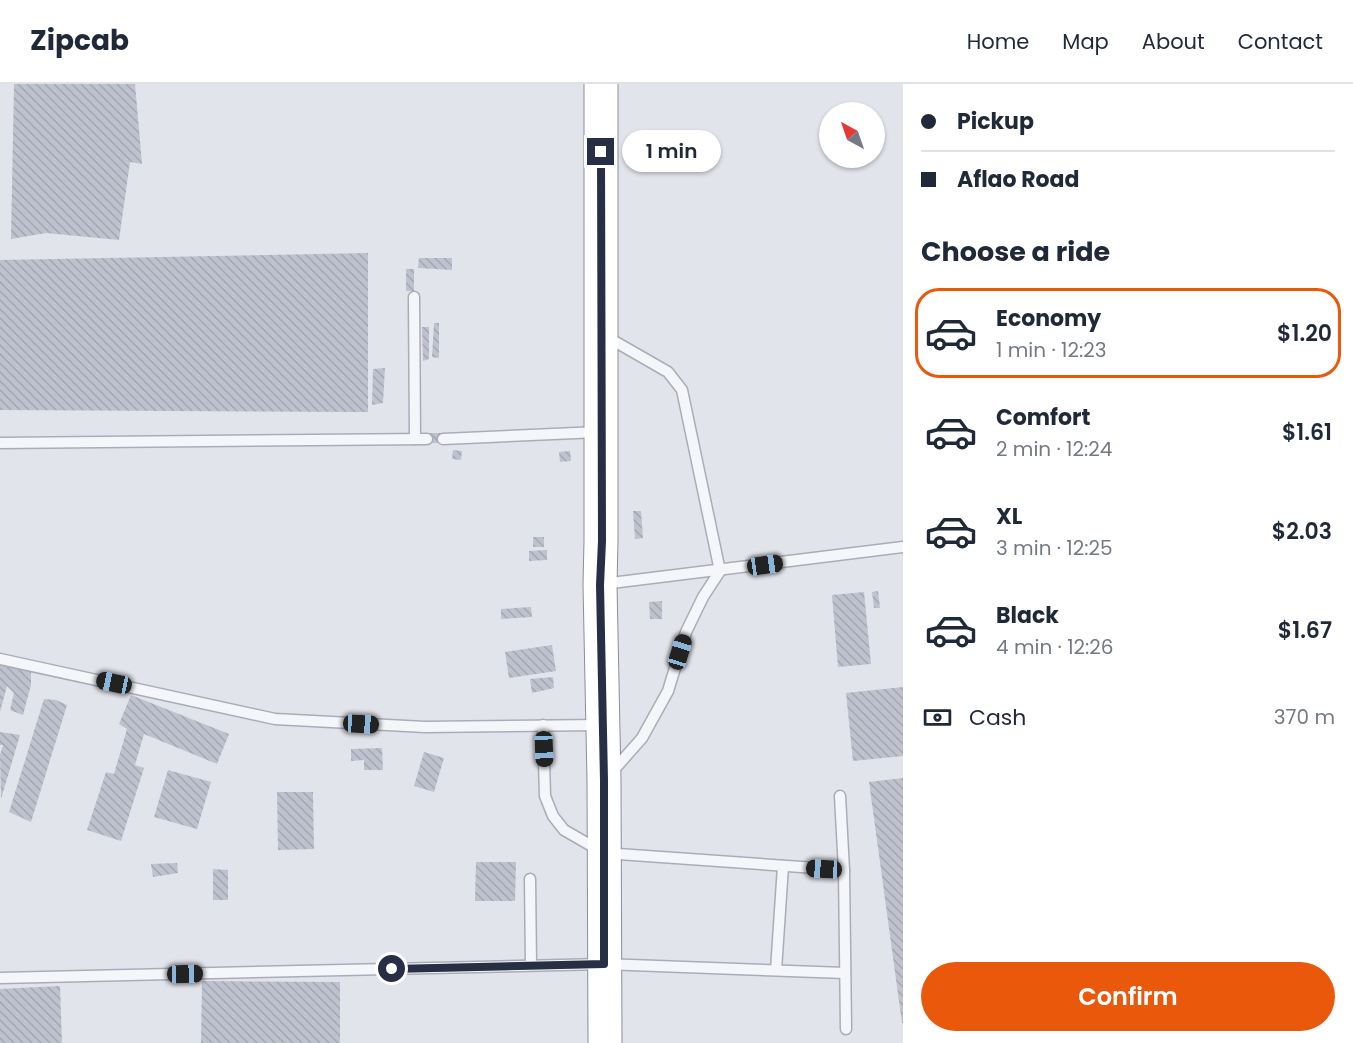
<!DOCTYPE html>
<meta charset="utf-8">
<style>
:root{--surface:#fff;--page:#f2f2f3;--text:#1f2937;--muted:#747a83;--line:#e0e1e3;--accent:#ea580c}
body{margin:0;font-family:Poppins,sans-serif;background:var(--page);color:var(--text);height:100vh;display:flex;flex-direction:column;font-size:22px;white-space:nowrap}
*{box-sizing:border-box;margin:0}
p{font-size:20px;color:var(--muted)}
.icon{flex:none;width:33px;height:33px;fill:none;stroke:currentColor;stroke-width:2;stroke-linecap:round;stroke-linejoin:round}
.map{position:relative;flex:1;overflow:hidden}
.sheet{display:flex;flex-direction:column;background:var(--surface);width:450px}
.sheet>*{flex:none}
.top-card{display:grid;align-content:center;height:132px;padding:0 18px;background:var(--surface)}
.needle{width:39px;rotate:320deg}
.buttons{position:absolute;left:819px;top:18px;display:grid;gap:12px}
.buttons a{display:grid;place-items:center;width:66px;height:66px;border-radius:50%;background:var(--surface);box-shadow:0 2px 4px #0004;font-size:30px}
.end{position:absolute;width:27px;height:27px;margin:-14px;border:8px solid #282e44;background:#fff;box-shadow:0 0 0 3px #fff}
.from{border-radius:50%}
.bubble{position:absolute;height:42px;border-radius:21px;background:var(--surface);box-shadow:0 2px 4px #0004;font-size:20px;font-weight:600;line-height:42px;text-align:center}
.car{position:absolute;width:18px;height:36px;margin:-18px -9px;border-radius:8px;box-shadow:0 0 4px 2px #0007;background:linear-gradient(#222 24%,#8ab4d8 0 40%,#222 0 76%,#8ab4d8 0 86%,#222 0)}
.top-card b{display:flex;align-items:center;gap:21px;height:57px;font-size:22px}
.top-card b+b{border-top:2px solid var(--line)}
.top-card i{width:15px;height:15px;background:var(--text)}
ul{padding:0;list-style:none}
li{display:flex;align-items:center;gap:18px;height:90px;margin:0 12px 9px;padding:0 6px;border:3px solid transparent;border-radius:24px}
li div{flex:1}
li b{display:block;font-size:22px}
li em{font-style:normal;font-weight:600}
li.active{border-color:var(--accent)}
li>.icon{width:54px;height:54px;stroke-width:1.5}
h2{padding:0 18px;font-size:27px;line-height:72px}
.pay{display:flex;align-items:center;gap:15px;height:66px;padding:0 18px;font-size:22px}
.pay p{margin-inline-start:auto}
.action{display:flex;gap:12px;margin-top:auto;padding:12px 18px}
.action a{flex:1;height:69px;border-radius:36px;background:var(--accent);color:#fff;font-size:24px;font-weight:600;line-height:69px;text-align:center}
header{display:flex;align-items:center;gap:36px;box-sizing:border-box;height:84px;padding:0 30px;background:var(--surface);border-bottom:2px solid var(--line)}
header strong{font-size:28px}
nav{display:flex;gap:33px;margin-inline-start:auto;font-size:21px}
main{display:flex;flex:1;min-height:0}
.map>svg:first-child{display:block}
</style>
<header>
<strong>Zipcab</strong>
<nav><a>Home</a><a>Map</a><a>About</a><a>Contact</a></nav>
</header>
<main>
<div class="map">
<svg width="903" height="959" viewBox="0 0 903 959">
<defs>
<pattern id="building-back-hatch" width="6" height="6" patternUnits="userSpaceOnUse" patternTransform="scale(1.5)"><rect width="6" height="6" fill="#bec2ce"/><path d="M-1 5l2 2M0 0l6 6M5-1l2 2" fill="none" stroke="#a3a7b2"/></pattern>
</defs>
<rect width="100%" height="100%" fill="#e2e4eb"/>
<g fill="url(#building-back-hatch)">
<polygon points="14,0 135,0 142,80 130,78 119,156 46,149 11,155"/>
<polygon points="368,169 368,328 0,326 0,176"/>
<polygon points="419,174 452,174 452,186 418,184"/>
<rect x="406" y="185" width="8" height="22"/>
<polygon points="434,239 439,239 439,274 432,273"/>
<polygon points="422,243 429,243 429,275 423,277"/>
<polygon points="385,284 383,319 372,321 373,285"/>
<rect x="427" y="349" width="16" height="10"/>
<polygon points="453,366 462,367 461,376 452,375"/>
<polygon points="570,367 571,377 560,378 559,368"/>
<polygon points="633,427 641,427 643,454 635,455"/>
<rect x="533" y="453" width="11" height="10"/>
<polygon points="547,466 547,476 529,477 529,467"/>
<polygon points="878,507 880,524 874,524 872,508"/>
<polygon points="864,508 871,580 838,583 832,511"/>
<polygon points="662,517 662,535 650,535 649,518"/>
<polygon points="531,523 532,533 501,535 501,525"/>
<polygon points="552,561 556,587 509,594 505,568"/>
<polygon points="0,579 31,582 31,601 23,631 10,626 14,609 7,602 0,628"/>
<polygon points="553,593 554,604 532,609 530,595"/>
<polygon points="903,603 903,672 853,677 846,609"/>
<polygon points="131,611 229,650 217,680 144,650 135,681 144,684 121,757 87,746 106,688 114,690 127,645 119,640"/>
<polygon points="44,615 56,616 67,621 31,738 9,728"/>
<polygon points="0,648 20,651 1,715 0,671 3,661 0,661"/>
<polygon points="382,664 383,686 364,686 364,676 351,677 351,665"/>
<polygon points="424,668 444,674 434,708 414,702"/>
<polygon points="168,686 211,698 197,745 154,733"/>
<polygon points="903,694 903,939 902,939 869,698"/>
<polygon points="277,708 313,708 314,765 278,766"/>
<polygon points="476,778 516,778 515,817 475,817"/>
<polygon points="177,779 178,789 153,793 151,780"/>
<polygon points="213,785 228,786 228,816 213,816"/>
<polygon points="202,897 340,898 340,959 201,959"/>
<polygon points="60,902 62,959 0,959 0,905"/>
</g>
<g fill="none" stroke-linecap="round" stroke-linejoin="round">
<g stroke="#aaadb9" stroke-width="13">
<g id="lane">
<polyline points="414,213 415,355"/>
<polyline points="607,253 668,288 682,306 720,487 703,513 686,548 668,607 642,654 612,688"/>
<polyline points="443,355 598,348"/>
<polyline points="0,359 427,355"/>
<polyline points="603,500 903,463"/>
<polyline points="0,575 275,635 425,643 599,641"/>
<polyline points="543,641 545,712 553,732 564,746 604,769 844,786"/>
<polyline points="840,712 844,786 846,945"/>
<polyline points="530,795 531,881"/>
<polyline points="776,886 783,782"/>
<polyline points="0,894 604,880 845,889"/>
</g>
</g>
<g stroke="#888ea3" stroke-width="35">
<polyline id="highway" points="601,0 601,457 600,501 604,696 605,959"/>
</g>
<use href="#lane" stroke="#f5f6f9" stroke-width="10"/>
<use href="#highway" stroke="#fff" stroke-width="33"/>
</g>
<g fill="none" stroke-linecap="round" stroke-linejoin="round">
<polyline stroke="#282e44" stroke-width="8" points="392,885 604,880 604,696 600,501 602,457 601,68"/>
</g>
</svg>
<div class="buttons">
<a><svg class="needle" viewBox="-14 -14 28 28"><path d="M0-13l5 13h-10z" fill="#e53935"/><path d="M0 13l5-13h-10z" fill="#747a83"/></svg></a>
</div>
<i class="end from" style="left:392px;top:885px"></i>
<i class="end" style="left:601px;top:68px"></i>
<div class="bubble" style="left:622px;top:46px;width:99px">1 min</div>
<i class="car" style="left:765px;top:481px;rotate:82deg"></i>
<i class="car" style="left:680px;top:568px;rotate:17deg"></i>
<i class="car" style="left:114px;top:599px;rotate:282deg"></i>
<i class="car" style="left:361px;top:640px;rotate:93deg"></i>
<i class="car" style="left:544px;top:665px;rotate:178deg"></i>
<i class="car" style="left:824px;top:785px;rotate:273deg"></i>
<i class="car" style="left:185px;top:890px;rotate:89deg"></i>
</div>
<section class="sheet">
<div class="top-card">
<b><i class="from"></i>Pickup</b>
<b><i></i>Aflao Road</b>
</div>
<h2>Choose a ride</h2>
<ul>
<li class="active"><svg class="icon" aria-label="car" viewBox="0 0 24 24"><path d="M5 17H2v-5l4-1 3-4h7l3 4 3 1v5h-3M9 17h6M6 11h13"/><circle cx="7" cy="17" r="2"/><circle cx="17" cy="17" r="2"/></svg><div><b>Economy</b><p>1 min · 12:23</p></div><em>$1.20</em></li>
<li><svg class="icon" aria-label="car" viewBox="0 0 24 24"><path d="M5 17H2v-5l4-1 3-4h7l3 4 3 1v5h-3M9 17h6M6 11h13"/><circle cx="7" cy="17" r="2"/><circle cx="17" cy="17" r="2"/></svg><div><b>Comfort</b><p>2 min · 12:24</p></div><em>$1.61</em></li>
<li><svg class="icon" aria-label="car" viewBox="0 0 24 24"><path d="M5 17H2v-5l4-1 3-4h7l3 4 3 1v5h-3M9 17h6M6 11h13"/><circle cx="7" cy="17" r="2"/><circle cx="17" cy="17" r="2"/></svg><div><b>XL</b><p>3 min · 12:25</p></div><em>$2.03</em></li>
<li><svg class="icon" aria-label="car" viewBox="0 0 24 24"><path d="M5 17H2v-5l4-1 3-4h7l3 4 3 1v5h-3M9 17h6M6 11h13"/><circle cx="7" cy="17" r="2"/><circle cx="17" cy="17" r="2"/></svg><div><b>Black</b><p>4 min · 12:26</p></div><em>$1.67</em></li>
</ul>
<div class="pay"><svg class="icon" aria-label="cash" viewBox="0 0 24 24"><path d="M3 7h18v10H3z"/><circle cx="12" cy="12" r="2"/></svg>Cash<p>370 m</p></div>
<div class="action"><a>Confirm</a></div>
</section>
</main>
